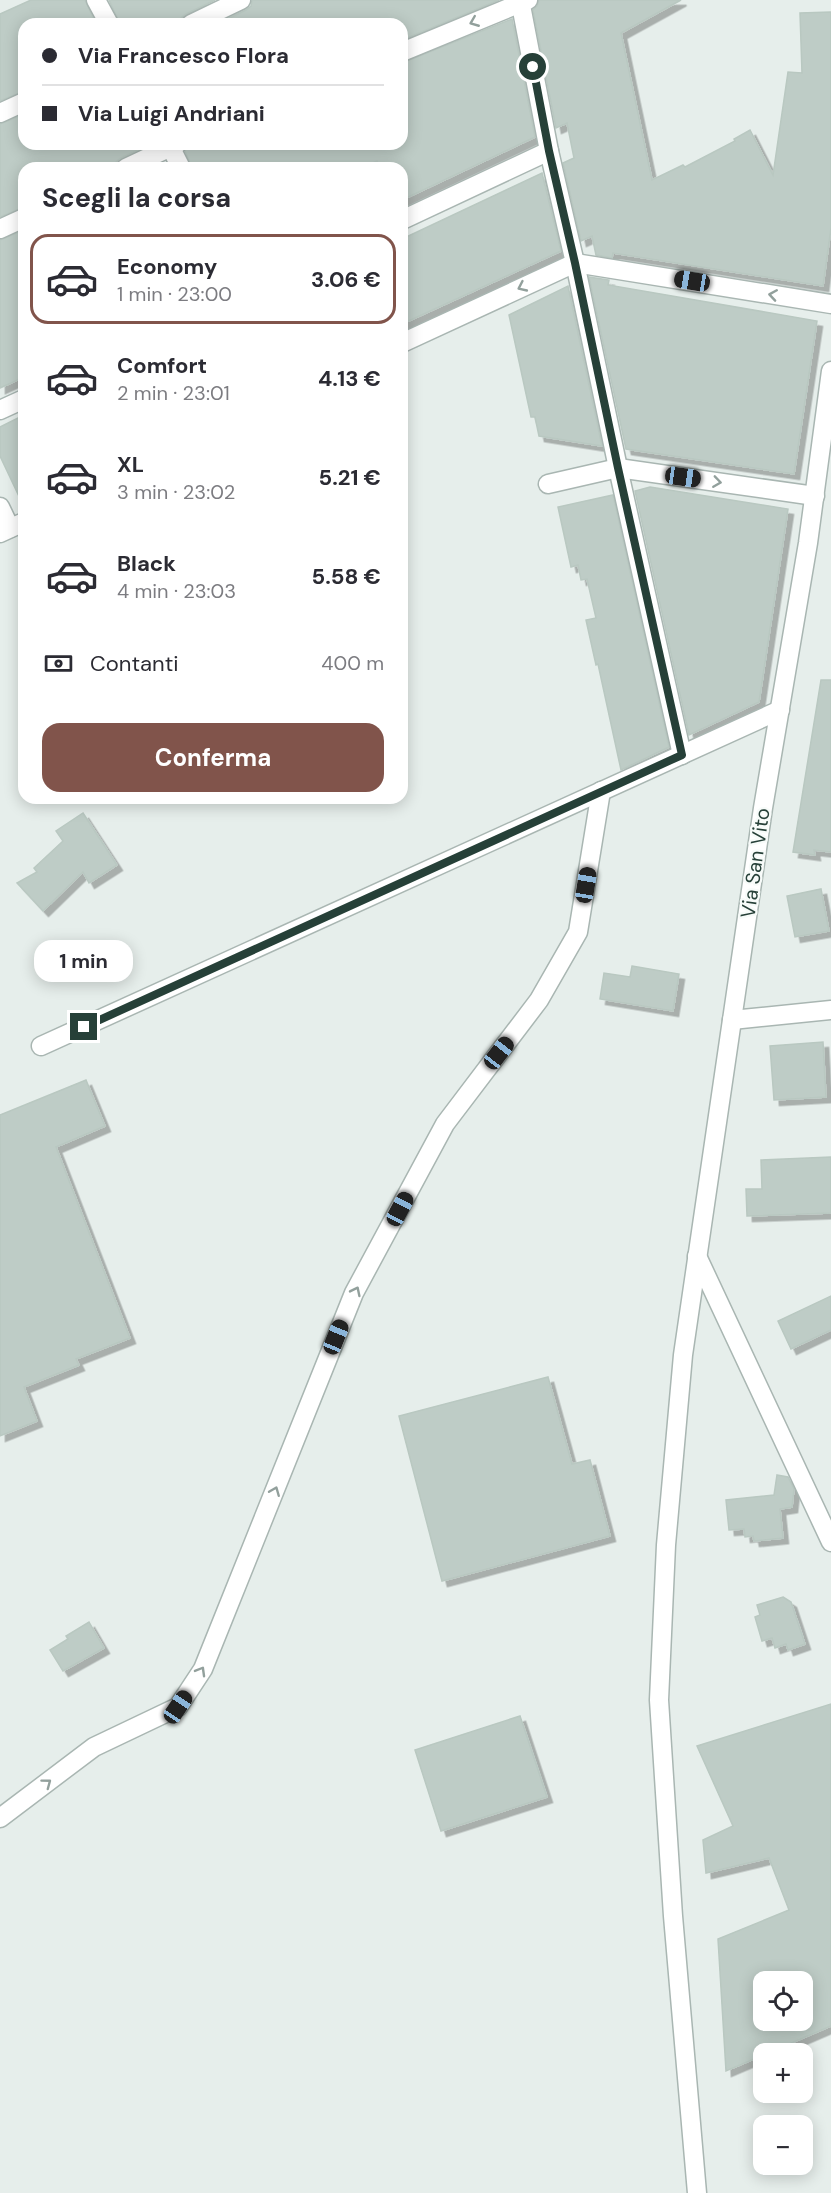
<!DOCTYPE html>
<html lang="it">
<meta charset="utf-8">
<style>
:root{--surface:#fff;--page:#f7f7f7;--text:#2b2b33;--muted:#7c7c81;--line:#e1e1e2;--accent:#81544b}
body{margin:0;font-family:"DM Sans",sans-serif;background:var(--page);color:var(--text);height:100vh;display:flex;flex-direction:column;font-size:22px;white-space:nowrap}
*{box-sizing:border-box;margin:0}
p{font-size:20px;color:var(--muted)}
.icon{flex:none;width:33px;height:33px;fill:none;stroke:currentColor;stroke-width:2;stroke-linecap:round;stroke-linejoin:round}
.map{position:relative;flex:1;overflow:hidden}
.sheet{position:absolute;left:18px;top:162px;width:390px;height:642px;display:flex;flex-direction:column;background:var(--surface);border-radius:18px;box-shadow:0 3px 15px #0003}
.sheet>*{flex:none}
.top-card{position:absolute;left:18px;top:18px;width:390px;height:132px;border-radius:18px;box-shadow:0 3px 15px #0003;display:grid;align-content:center;height:132px;padding:0 24px;background:var(--surface)}
.tools{position:absolute;left:753px;top:1971px;display:grid;gap:12px}
.tools a{display:grid;place-items:center;width:60px;height:60px;border-radius:12px;background:var(--surface);box-shadow:0 3px 15px #0003;font-size:30px}
.end{position:absolute;width:27px;height:27px;margin:-14px;border:8px solid #264038;background:#fff;box-shadow:0 0 0 3px #fff}
.from{border-radius:50%}
.bubble{position:absolute;height:42px;border-radius:18px;background:var(--surface);box-shadow:0 3px 15px #0003;font-size:20px;font-weight:700;line-height:42px;text-align:center}
.car{position:absolute;width:18px;height:36px;margin:-18px -9px;border-radius:8px;box-shadow:0 0 4px 2px #0007;background:linear-gradient(#222 24%,#8ab4d8 0 40%,#222 0 76%,#8ab4d8 0 86%,#222 0)}
.top-card b{display:flex;align-items:center;gap:21px;height:57px;font-size:22px}
.top-card b+b{border-top:2px solid var(--line)}
.top-card i{width:15px;height:15px;background:var(--text)}
ul{padding:0;list-style:none}
li{display:flex;align-items:center;gap:18px;height:90px;margin:0 12px 9px;padding:0 12px;border:3px solid transparent;border-radius:18px}
li div{flex:1}
li b{display:block;font-size:22px}
li em{font-style:normal;font-weight:700}
li.selected{border-color:var(--accent)}
li>.icon{width:54px;height:54px;stroke-width:1.5}
h2{padding:0 24px;font-size:27px;line-height:72px}
.pay{display:flex;align-items:center;gap:15px;height:66px;padding:0 24px;font-size:22px}
.pay p{margin-inline-start:auto}
.button{display:flex;gap:12px;margin-top:auto;padding:12px 24px}
.button a{flex:1;height:69px;border-radius:18px;background:var(--accent);color:#fff;font-size:24px;font-weight:700;line-height:69px;text-align:center}
.map>svg:first-child{display:block}
</style>
<div class="map">
<svg width="831" height="2193" viewBox="0 0 831 2193">
<defs>
<filter id="shadow"><feDropShadow dx="5.5" dy="5.5" stdDeviation="0" flood-color="#0004"/></filter>
</defs>
<rect width="100%" height="100%" fill="#e6eeeb"/>
<g fill="#beccc6" stroke="#b9c8c1" stroke-width="1.5" fill-rule="evenodd" filter="url(#shadow)">
<polygon points="31,0 85,0 96,24 24,24 24,91 0,101 0,14"/>
<polygon points="109,0 215,0 186,14 181,18 180,24 120,24"/>
<polygon points="252,0 499,0 402,40 402,24 217,24 246,10 251,6"/>
<polygon points="539,0 681,0 621,33 652,180 683,165 685,167 735,141 734,139 750,130 773,175 788,72 802,73 800,13 831,12 831,228 823,286 613,253 612,258 596,255 592,236 581,241 563,163 574,158 567,123 556,128 533,10 537,6"/>
<polygon points="512,19 535,137 402,200 402,168 381,168 377,161 362,168 192,168 185,151 188,144 402,144 402,63"/>
<polygon points="24,114 24,144 151,144 121,158 116,162 115,168 24,168 24,207 0,217 0,124"/>
<polygon points="542,173 561,251 402,324 402,239"/>
<polygon points="24,230 24,377 0,388 0,240"/>
<polygon points="589,277 609,280 608,285 817,321 794,474 626,449"/>
<polygon points="568,286 602,446 539,436 535,417 531,417 509,315"/>
<polygon points="24,415 24,507 0,456 0,427"/>
<polygon points="650,487 788,509 759,702 689,735 635,491"/>
<polygon points="613,495 669,747 621,770 598,664 596,665 586,620 596,618 587,579 581,580 578,565 571,567 558,507"/>
<polygon points="821,680 831,680 831,852 814,850 815,855 793,852"/>
<polygon points="83,813 117,865 89,883 83,872 43,911 17,883 37,872 34,868 63,841 56,831"/>
<polygon points="821,889 829,931 795,937 787,896"/>
<polygon points="632,966 679,974 673,1011 600,999 604,973 630,977"/>
<polygon points="823,1042 826,1097 774,1100 770,1046"/>
<polygon points="86,1080 105,1126 56,1147 130,1338 76,1359 79,1365 24,1387 37,1421 0,1436 0,1115"/>
<polygon points="831,1157 831,1213 747,1216 746,1189 762,1189 761,1160"/>
<polygon points="831,1296 831,1330 791,1349 778,1321"/>
<polygon points="548,1377 572,1464 590,1460 610,1536 442,1581 399,1416"/>
<polygon points="777,1475 788,1477 794,1489 792,1507 780,1509 783,1538 754,1541 753,1536 745,1537 744,1529 729,1530 726,1500 774,1495"/>
<polygon points="783,1597 791,1602 805,1644 788,1650 786,1644 775,1648 772,1638 762,1641 755,1617 760,1615 757,1605"/>
<polygon points="89,1622 104,1648 63,1671 50,1650 68,1639 66,1636"/>
<path d="M831 1704V2026L726 2071 718 1939 789 1910 769 1858 706 1873 703 1840 733 1826 697 1746ZM764 1982H802V2020H764Z"/>
<polygon points="520,1716 547,1797 441,1831 415,1750"/>
</g>
<g fill="none" stroke-linecap="round" stroke-linejoin="round">
<g stroke="#a9b6b2" stroke-width="21">
<g id="minor">
<polyline points="96,0 109,24"/>
<polyline points="520,0 549,151 575,263 618,468 682,755"/>
<polyline points="191,24 241,0"/>
<polyline points="402,52 528,0"/>
<polyline points="0,113 24,102"/>
<polyline points="169,144 181,168"/>
<polyline points="126,168 177,144"/>
<polyline points="402,220 549,151"/>
<polyline points="0,229 24,218"/>
<polyline points="402,343 575,263 831,304"/>
<polyline points="0,410 24,399"/>
<polyline points="548,484 618,468 815,496"/>
<polyline points="0,507 10,528"/>
<polyline points="0,533 24,522"/>
<polyline points="732,1020 831,1010"/>
<polyline points="41,1046 780,710"/>
<polyline points="697,1256 831,1542"/>
<polyline points="0,1818 94,1747 178,1707 203,1669 354,1293 445,1124 539,1000 578,932 601,791"/>
</g>
</g>
<g stroke="#a9b6b2" stroke-width="21">
<polyline id="tertiary" points="697,2193 673,1916 659,1700 666,1545 683,1355 763,808 808,543 831,371"/>
</g>
<use href="#minor" stroke="#fff" stroke-width="18"/>
<use href="#tertiary" stroke="#fff" stroke-width="18"/>
</g>
<defs><path id="oneway-chevron" d="M-2-3.5L2.5 0L-2 3.5" fill="none" stroke-width="1.6" stroke-linecap="round" stroke-linejoin="round" transform="scale(1.5)"/></defs>
<g stroke="#92a09c">
<use href="#oneway-chevron" transform="translate(474 22) rotate(158)"/>
<use href="#oneway-chevron" transform="translate(522 287) rotate(155)"/>
<use href="#oneway-chevron" transform="translate(773 295) rotate(-171)"/>
<use href="#oneway-chevron" transform="translate(717 482) rotate(8)"/>
<use href="#oneway-chevron" transform="translate(356 1291) rotate(-64)"/>
<use href="#oneway-chevron" transform="translate(275 1491) rotate(-68)"/>
<use href="#oneway-chevron" transform="translate(201 1671) rotate(-60)"/>
<use href="#oneway-chevron" transform="translate(47 1783) rotate(-37)"/>
</g>
<g fill="none" stroke-linecap="round" stroke-linejoin="round">
<polyline stroke="#264038" stroke-width="8" points="84,1027 682,755 618,468 575,263 549,151 533,67"/>
</g>
<g text-anchor="middle" stroke-width="4.5" stroke-linejoin="round" paint-order="stroke">
<g font-size="20" fill="#264038" stroke="#f7fbf9">
<text transform="translate(755 863) rotate(-82)" y="7">Via San Vito</text>
</g>
</g>
</svg>
<div class="tools">
<a><svg class="icon" aria-label="locate" viewBox="0 0 24 24"><circle cx="12" cy="12" r="6"/><path d="M12 2v4M12 18v4M2 12h4M18 12h4"/></svg></a>
<a>+</a>
<a>−</a>
</div>
<i class="end from" style="left:533px;top:67px"></i>
<i class="end" style="left:84px;top:1027px"></i>
<div class="bubble" style="left:34px;top:940px;width:99px">1 min</div>
<i class="car" style="left:692px;top:281px;rotate:279deg"></i>
<i class="car" style="left:683px;top:477px;rotate:98deg"></i>
<i class="car" style="left:586px;top:885px;rotate:9deg"></i>
<i class="car" style="left:499px;top:1053px;rotate:38deg"></i>
<i class="car" style="left:400px;top:1209px;rotate:28deg"></i>
<i class="car" style="left:336px;top:1337px;rotate:22deg"></i>
<i class="car" style="left:178px;top:1707px;rotate:34deg"></i>
<div class="top-card">
<b><i class="from"></i>Via Francesco Flora</b>
<b><i></i>Via Luigi Andriani</b>
</div>
<section class="sheet">
<h2>Scegli la corsa</h2>
<ul>
<li class="selected"><svg class="icon" aria-label="car" viewBox="0 0 24 24"><path d="M5 17H2v-5l4-1 3-4h7l3 4 3 1v5h-3M9 17h6M6 11h13"/><circle cx="7" cy="17" r="2"/><circle cx="17" cy="17" r="2"/></svg><div><b>Economy</b><p>1 min · 23:00</p></div><em>3.06 €</em></li>
<li><svg class="icon" aria-label="car" viewBox="0 0 24 24"><path d="M5 17H2v-5l4-1 3-4h7l3 4 3 1v5h-3M9 17h6M6 11h13"/><circle cx="7" cy="17" r="2"/><circle cx="17" cy="17" r="2"/></svg><div><b>Comfort</b><p>2 min · 23:01</p></div><em>4.13 €</em></li>
<li><svg class="icon" aria-label="car" viewBox="0 0 24 24"><path d="M5 17H2v-5l4-1 3-4h7l3 4 3 1v5h-3M9 17h6M6 11h13"/><circle cx="7" cy="17" r="2"/><circle cx="17" cy="17" r="2"/></svg><div><b>XL</b><p>3 min · 23:02</p></div><em>5.21 €</em></li>
<li><svg class="icon" aria-label="car" viewBox="0 0 24 24"><path d="M5 17H2v-5l4-1 3-4h7l3 4 3 1v5h-3M9 17h6M6 11h13"/><circle cx="7" cy="17" r="2"/><circle cx="17" cy="17" r="2"/></svg><div><b>Black</b><p>4 min · 23:03</p></div><em>5.58 €</em></li>
</ul>
<div class="pay"><svg class="icon" aria-label="cash" viewBox="0 0 24 24"><path d="M3 7h18v10H3z"/><circle cx="12" cy="12" r="2"/></svg>Contanti<p>400 m</p></div>
<div class="button"><a>Conferma</a></div>
</section>
</div>
